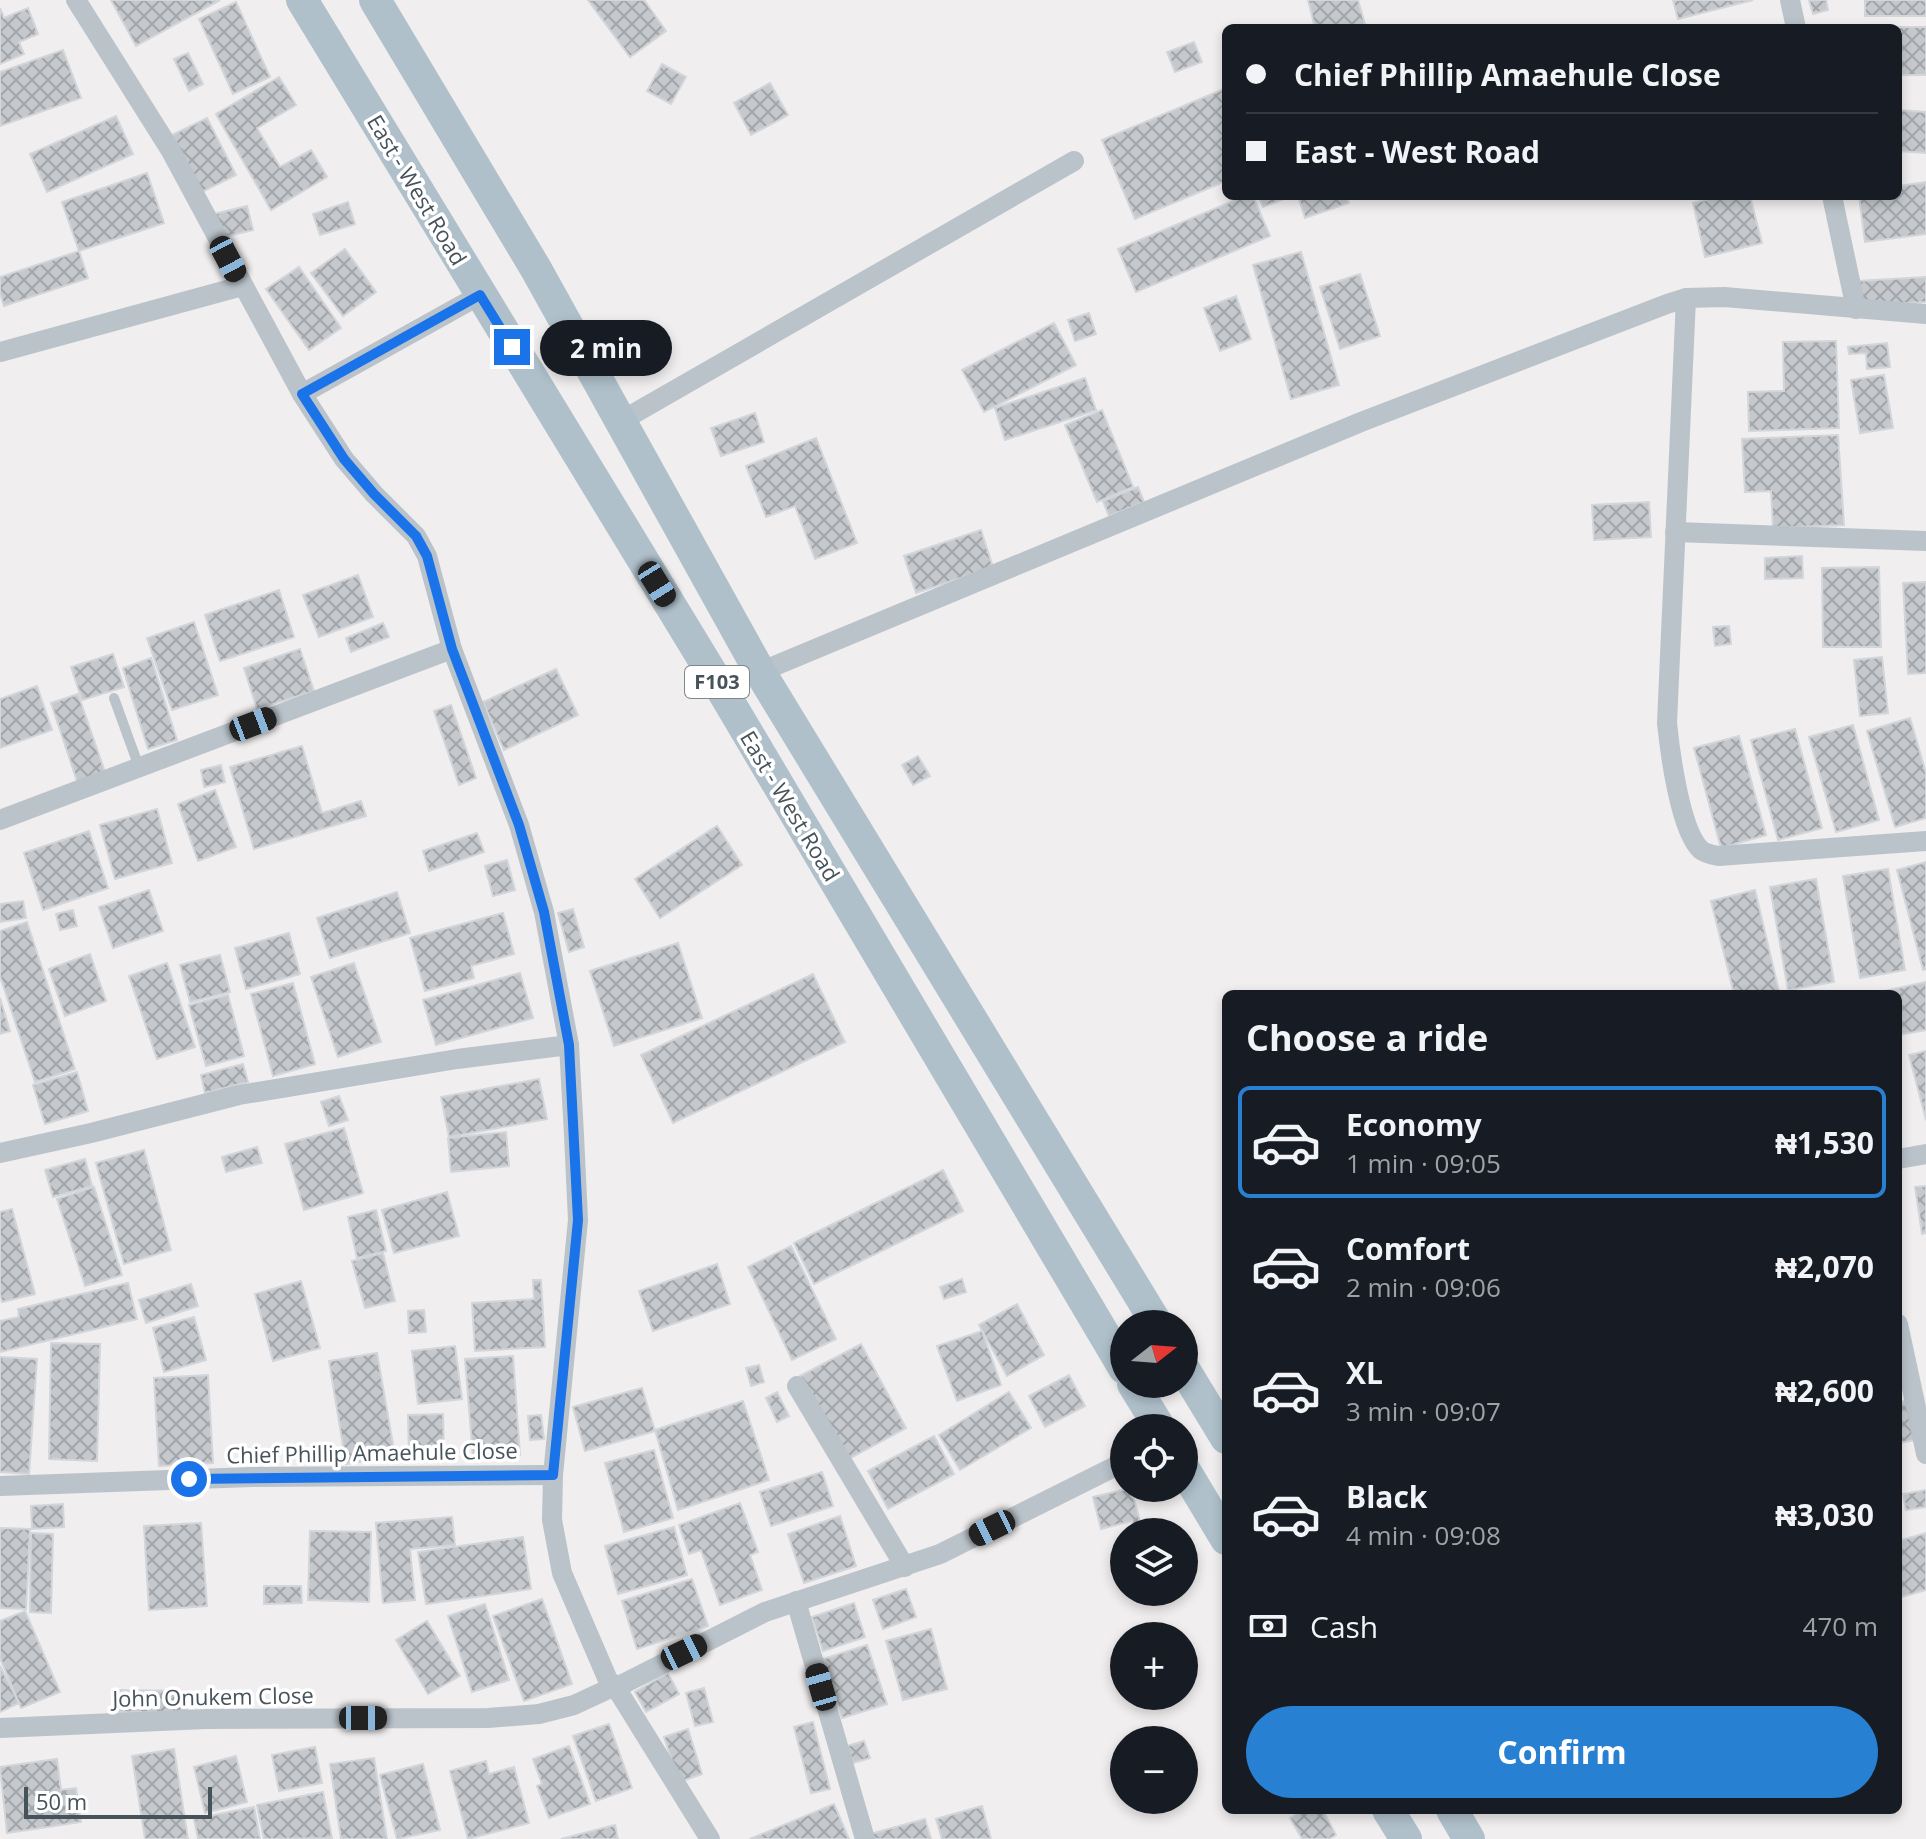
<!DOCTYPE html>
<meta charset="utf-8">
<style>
:root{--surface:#171b24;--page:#20242c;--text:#f1f3f6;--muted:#9ea1a6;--line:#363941;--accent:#2780d1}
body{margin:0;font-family:"Open Sans",sans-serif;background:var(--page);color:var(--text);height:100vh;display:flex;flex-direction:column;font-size:30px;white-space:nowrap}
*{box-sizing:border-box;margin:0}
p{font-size:26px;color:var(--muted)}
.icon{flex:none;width:44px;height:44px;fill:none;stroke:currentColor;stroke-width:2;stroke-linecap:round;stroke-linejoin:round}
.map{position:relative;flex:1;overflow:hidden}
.panel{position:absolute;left:1222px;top:990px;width:680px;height:824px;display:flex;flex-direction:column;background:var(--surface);border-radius:12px;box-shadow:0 4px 12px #0003}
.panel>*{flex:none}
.banner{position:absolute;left:1222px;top:24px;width:680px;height:176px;border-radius:12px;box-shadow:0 4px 12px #0003;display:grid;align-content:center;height:176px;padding:0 24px;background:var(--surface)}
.needle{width:52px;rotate:73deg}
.buttons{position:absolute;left:1110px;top:1310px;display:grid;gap:16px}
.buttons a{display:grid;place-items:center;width:88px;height:88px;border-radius:50%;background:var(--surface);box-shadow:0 4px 12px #0003;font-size:40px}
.scale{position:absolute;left:24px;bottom:20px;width:188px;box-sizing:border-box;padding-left:8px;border:4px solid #47535a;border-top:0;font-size:22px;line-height:28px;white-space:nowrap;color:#47535a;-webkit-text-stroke:6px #fff;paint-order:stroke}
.end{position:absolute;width:36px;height:36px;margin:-18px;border:10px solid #1a73e8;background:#fff;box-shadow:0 0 0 4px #fff}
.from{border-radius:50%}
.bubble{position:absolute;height:56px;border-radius:28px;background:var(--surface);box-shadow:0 4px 12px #0003;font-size:26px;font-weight:700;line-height:56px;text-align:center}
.car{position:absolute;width:24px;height:48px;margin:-24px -12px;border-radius:10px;box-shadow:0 0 6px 2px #0007;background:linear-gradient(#222 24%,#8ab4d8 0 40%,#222 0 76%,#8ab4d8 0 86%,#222 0)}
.banner b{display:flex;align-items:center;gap:28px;height:76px;font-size:30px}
.banner b+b{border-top:2px solid var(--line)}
.banner i{width:20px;height:20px;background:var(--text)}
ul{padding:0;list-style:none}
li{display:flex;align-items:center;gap:24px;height:112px;margin:0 16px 12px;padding:0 8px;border:4px solid transparent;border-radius:12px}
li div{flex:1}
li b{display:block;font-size:30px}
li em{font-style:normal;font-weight:700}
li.on{border-color:var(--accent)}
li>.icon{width:72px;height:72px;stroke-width:1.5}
h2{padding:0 24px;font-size:36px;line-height:96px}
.pay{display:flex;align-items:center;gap:20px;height:88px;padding:0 24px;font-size:30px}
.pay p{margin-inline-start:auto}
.button{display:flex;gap:16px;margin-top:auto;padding:16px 24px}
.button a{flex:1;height:92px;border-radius:48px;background:var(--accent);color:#fff;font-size:32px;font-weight:700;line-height:92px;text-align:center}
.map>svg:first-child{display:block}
</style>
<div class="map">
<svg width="1926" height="1839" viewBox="0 0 1926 1839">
<defs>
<pattern id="building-cross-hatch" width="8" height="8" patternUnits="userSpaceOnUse" patternTransform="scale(2)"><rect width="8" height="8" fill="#c5c9cd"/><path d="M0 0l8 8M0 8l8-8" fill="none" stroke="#a2a6a9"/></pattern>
</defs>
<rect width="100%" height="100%" fill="#f0eeee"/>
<g fill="url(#building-cross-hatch)" stroke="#d2d5d9" stroke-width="2">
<polygon points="111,0 220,0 136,46"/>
<polygon points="588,0 644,0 666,31 630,57"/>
<polygon points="1308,0 1358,0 1366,28 1315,28"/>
<polygon points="1673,0 1753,0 1678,19"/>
<polygon points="1809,0 1826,0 1828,10 1813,14"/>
<rect x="1865" y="0" width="61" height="16"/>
<polygon points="236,2 270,77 233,94 199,19"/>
<polygon points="0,8 4,18 28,8 38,34 19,42 24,54 0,64"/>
<polygon points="1847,27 1926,27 1926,75 1898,75 1898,28"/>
<polygon points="1194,42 1202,62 1175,72 1167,52"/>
<polygon points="63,50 81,98 0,126 0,72"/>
<polygon points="188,53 203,84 189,91 174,59"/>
<polygon points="662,64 686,77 671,104 647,91"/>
<polygon points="279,77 296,105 257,128 280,167 311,150 327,177 271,210 216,114"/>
<polygon points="770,83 788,115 751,135 734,103"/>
<polygon points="1226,88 1226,181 1135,219 1102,140"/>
<polygon points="1898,110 1926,112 1926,153 1898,151"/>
<polygon points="116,116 133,154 47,192 30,154"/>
<polygon points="207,118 236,175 202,192 172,135"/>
<polygon points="147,173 164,223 79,251 62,202"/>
<polygon points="1926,182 1926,234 1865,242 1859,196 1898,196 1898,186"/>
<polygon points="1245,196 1253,196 1270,236 1136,292 1118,249"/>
<polygon points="1258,196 1288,196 1289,197 1263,207"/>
<polygon points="1298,196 1346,196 1349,203 1305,218"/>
<polygon points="1722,196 1750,196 1762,243 1705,257 1693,203"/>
<polygon points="348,202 355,224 320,235 313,214"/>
<polygon points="247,206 253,230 220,238 214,214"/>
<polygon points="345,249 376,292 343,316 311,273"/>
<polygon points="79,251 88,278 4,306 0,293 0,277"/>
<polygon points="1301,252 1339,385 1291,399 1253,265"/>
<polygon points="299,267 341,328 309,350 266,289"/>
<polygon points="1360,274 1380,336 1340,349 1320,287"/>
<polygon points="1926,277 1926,302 1860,306 1858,281"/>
<polygon points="1236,296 1251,339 1220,351 1204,308"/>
<polygon points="1089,313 1096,334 1075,341 1068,320"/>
<polygon points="1054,323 1076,365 984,412 962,370"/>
<polygon points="1836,341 1839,428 1749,431 1748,392 1784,391 1783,342"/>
<polygon points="1887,343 1890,367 1867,369 1866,353 1849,354 1848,347"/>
<polygon points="1884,375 1893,428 1860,433 1851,380"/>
<polygon points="1085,378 1096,410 1005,440 995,408"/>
<polygon points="1102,410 1133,487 1097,502 1065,425"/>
<polygon points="755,413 764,442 721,456 711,428"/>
<polygon points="1838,435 1844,525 1773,528 1771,491 1745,492 1742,439"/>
<polygon points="816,438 857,543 815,559 795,506 766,517 746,466"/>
<polygon points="1138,487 1144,502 1109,516 1103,501"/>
<polygon points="1649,502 1651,537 1594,540 1592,505"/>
<polygon points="981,530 993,567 916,593 904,556"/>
<polygon points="1802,556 1803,578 1765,579 1765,558"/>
<polygon points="1879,567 1881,647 1823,647 1822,568"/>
<polygon points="358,575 373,617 319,637 303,595"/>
<polygon points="1926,582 1926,673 1908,674 1903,583"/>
<polygon points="279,590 294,637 220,661 205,615"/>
<polygon points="194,622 218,695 172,710 147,638"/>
<polygon points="383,623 389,637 351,652 346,638"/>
<polygon points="1729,626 1731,644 1715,646 1713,627"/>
<polygon points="300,649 314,691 257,709 244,668"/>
<polygon points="113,654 124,687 82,700 71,667"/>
<polygon points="1882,657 1888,713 1860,716 1854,660"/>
<polygon points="151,658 177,740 148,749 123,668"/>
<polygon points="556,669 578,715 504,750 483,702"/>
<polygon points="37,686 52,730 0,748 0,699"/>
<polygon points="78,694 106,775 78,784 51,703"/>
<polygon points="451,705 476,778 459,785 434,711"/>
<polygon points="1910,718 1926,773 1926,818 1895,827 1867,731"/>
<polygon points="1853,725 1879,820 1836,832 1809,737"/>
<polygon points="1795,729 1822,828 1778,840 1751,740"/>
<polygon points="1739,736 1766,835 1721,848 1694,748"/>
<polygon points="302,746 322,813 361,801 366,816 254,849 230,767"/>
<polygon points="918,756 930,776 913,785 902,765"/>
<polygon points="221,765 225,782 204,787 201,770"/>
<polygon points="215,790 236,847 198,861 178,804"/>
<polygon points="157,809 172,863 115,879 100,825"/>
<polygon points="717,826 742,865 660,918 635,879"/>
<polygon points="89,831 108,888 43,910 24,853"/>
<polygon points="477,833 484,852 429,871 423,851"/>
<polygon points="507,860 515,890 493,896 485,866"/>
<polygon points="1926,862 1926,969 1923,970 1897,870"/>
<polygon points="1888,869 1905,970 1860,978 1843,876"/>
<polygon points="1816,879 1834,982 1788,990 1770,887"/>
<polygon points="149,890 163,931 113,948 99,907"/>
<polygon points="1755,890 1779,991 1765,994 1734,994 1711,901"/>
<polygon points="397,892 410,933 330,958 317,918"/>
<polygon points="23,901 26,918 0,922 0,904"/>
<polygon points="573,909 584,947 569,952 558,913"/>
<polygon points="73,910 77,926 60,930 56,914"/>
<polygon points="503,913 514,954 471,966 474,978 425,991 410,938"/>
<polygon points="27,922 75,1069 35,1082 0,976 0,931"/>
<polygon points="289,933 300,974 246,989 235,948"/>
<polygon points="678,943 702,1018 614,1046 590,971"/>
<polygon points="90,954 106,1001 65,1016 49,969"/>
<polygon points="220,955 230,992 190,1002 180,965"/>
<polygon points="167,963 195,1047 157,1059 129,976"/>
<polygon points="354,963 381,1042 338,1057 311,977"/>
<polygon points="520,973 533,1018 436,1045 423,1000"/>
<polygon points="813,974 845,1042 673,1123 641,1055"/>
<polygon points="1926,982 1926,1030 1898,1035 1898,994 1870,994"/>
<polygon points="293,983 315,1064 273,1076 251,994"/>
<polygon points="228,995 244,1056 206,1066 189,1005"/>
<polygon points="0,998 10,1031 0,1034"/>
<polygon points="1926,1051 1926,1120 1909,1055"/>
<polygon points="243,1064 248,1082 205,1093 201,1075"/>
<polygon points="77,1072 88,1111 45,1124 33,1085"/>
<polygon points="539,1079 547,1119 449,1137 441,1097"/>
<polygon points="339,1096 348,1120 329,1126 321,1102"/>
<polygon points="344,1128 363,1193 304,1210 285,1144"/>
<polygon points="506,1132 509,1166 451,1172 448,1138"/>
<polygon points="257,1147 262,1163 226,1172 222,1157"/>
<polygon points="144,1150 171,1250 124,1264 96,1163"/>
<polygon points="85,1159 92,1186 53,1197 45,1170"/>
<polygon points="943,1170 963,1211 814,1284 794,1243"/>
<polygon points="1926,1186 1926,1233 1922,1234 1915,1187"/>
<polygon points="94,1187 122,1275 85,1286 57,1199"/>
<polygon points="447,1192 459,1236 394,1253 382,1210"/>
<polygon points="12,1209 35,1294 2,1302 0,1294 0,1212"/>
<polygon points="376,1210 386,1251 357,1258 348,1217"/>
<polygon points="791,1246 836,1339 792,1360 748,1267"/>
<polygon points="383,1253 395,1301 365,1308 352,1261"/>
<polygon points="717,1264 730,1304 653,1331 639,1291"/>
<polygon points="962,1279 966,1292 944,1299 940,1287"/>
<polygon points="533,1280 541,1280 545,1347 475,1351 472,1303 534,1299"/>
<polygon points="301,1281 320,1348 273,1361 255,1294"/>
<polygon points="128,1283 137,1319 0,1352 0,1321 19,1317 18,1309"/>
<polygon points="191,1284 198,1306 146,1323 139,1300"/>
<polygon points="1017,1304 1044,1355 1007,1376 979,1325"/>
<polygon points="424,1310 426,1332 409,1333 408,1311"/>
<polygon points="194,1317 206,1360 164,1372 153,1328"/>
<polygon points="982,1331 1001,1385 957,1401 937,1346"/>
<polygon points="51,1343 100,1344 97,1461 49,1459"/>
<polygon points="861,1344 906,1428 845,1461 800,1376"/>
<polygon points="455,1346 462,1399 418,1404 412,1351"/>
<polygon points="377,1353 395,1456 346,1464 329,1361"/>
<polygon points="513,1356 520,1455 473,1458 465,1359"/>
<polygon points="0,1357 37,1359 29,1474 0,1472"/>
<polygon points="759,1365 764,1382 751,1386 746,1368"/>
<polygon points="208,1375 213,1463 159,1466 154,1378"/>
<polygon points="1069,1375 1085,1406 1045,1427 1029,1396"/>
<polygon points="642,1388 655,1431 585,1451 573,1407"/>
<polygon points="777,1392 789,1416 777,1422 766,1398"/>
<polygon points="1009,1392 1031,1428 960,1470 939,1435"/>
<polygon points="1909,1400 1916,1440 1898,1443 1898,1402"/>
<polygon points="743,1401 769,1480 678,1510 655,1430"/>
<polygon points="443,1414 444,1456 409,1457 408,1415"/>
<polygon points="541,1415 544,1439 530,1440 528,1416"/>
<polygon points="934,1436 954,1474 888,1509 868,1471"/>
<polygon points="654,1450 673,1518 624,1532 605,1463"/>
<polygon points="822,1472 833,1506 771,1526 760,1492"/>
<polygon points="1131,1488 1143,1532 1135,1532 1132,1521 1101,1529 1093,1497"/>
<polygon points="1926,1490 1926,1507 1906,1510 1903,1494"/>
<polygon points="740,1503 758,1552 750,1555 762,1590 720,1605 701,1550 689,1554 679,1525"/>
<polygon points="63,1504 64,1527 32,1529 31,1506"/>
<polygon points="840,1516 856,1566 804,1583 788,1534"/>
<polygon points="452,1517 455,1545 410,1549 415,1600 383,1603 376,1523"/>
<polygon points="201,1523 207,1606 149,1610 144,1526"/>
<polygon points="674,1527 687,1575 618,1594 605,1546"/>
<polygon points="0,1528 30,1529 26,1609 0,1608"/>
<polygon points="310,1531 371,1532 369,1602 308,1600"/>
<polygon points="31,1533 53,1534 51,1613 30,1612"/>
<polygon points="1926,1533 1926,1590 1898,1598 1898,1541"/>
<polygon points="523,1537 531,1589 426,1604 418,1552"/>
<polygon points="692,1579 708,1626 637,1649 622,1601"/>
<polygon points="264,1586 301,1586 302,1603 264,1604"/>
<polygon points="906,1589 916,1617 883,1629 873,1600"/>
<polygon points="542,1599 572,1684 524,1701 493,1616"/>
<polygon points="854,1603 865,1637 823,1651 812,1617"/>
<polygon points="485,1604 509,1680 472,1692 448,1616"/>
<polygon points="25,1611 60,1692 21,1708 0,1658 0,1621"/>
<polygon points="427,1621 460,1676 428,1694 396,1640"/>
<polygon points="931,1629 947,1689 903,1700 886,1641"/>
<polygon points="867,1645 887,1704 842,1718 823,1659"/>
<polygon points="0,1666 19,1703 0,1712"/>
<polygon points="668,1673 679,1694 646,1712 635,1692"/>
<polygon points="704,1688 713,1722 695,1726 686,1693"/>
<polygon points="113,1690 187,1691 187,1713 113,1712"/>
<polygon points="813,1722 830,1789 811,1793 794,1727"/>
<polygon points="609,1724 632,1788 596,1801 573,1736"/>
<polygon points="688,1729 702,1774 679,1782 664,1737"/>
<polygon points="864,1741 870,1758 853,1763 847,1746"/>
<polygon points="569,1746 590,1804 549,1818 537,1786 542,1784 533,1759"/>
<polygon points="315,1747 322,1783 279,1791 272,1755"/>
<polygon points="174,1749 188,1839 145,1839 132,1756"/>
<polygon points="236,1756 247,1802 205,1813 194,1767"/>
<polygon points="374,1758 387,1839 341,1839 330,1764"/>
<polygon points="57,1759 61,1790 76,1788 81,1822 7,1833 0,1767"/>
<polygon points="486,1761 489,1774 514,1767 529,1823 468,1839 450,1771"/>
<polygon points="423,1764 440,1830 397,1839 380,1775"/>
<polygon points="323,1792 332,1838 264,1839 257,1805"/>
<polygon points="834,1804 849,1839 750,1839"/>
<polygon points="982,1806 991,1839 942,1839 936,1819"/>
<polygon points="254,1807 260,1839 198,1839 194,1819"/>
<polygon points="1304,1810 1323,1810 1336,1835 1329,1839 1302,1839 1290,1818"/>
<polygon points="925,1819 931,1839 871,1839 870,1834"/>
<polygon points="615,1825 618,1839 561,1839"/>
</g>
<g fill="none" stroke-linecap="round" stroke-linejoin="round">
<polyline stroke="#bac3ca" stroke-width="10" points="114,698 139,767"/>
<g stroke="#bac3ca" stroke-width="20">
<polyline points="76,0 171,151 302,394 344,459 374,494 416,536 427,556 452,649 519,825 544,912 569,1045 574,1135 578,1220 553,1475 552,1520 562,1573 608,1680 615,1686 623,1684 765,1612 940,1554 1124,1462"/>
<polyline points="1790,0 1796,28"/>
<polyline points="1832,196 1856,309"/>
<path d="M1686 298 1667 723C1670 752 1680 831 1701 850 1706 854 1713 855 1719 856L1926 841"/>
<polyline points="0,352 242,286"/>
<polyline points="302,394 480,295"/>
<polyline points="621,421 1074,161"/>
<polyline points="1675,532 1926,541"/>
<polyline points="760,672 1361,422 1667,304 1686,298 1724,297 1926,314"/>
<polyline points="0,820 452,649"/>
<polyline points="0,1153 91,1133 239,1095 457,1059 569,1045"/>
<polyline points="1898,1159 1926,1154"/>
<polyline points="1898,1324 1926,1454"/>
<polyline points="797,1386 905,1567"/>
<polyline points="0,1486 252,1477 553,1475"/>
<polyline points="796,1601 865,1839"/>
<polyline points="0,1728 206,1719 488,1718 539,1714 574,1705 615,1686 710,1839"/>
</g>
<g stroke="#afc0cb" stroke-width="32">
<polyline points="302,0 722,690 1124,1368"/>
<polyline points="375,0 536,269 760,672 1157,1324"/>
<polyline points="1184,1369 1226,1438"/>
<polyline points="1133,1384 1160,1428"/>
<polyline points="1184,1469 1226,1539"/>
<polyline points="1388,1810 1406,1839"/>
<polyline points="1452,1810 1469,1839"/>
</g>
</g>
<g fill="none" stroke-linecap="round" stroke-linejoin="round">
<polyline stroke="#1a73e8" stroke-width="10" points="189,1479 553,1475 578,1220 569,1045 544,912 519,825 452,649 427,556 416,536 374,494 344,459 302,394 480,295 512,347"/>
</g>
<g text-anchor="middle" stroke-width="7" stroke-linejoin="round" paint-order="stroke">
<rect fill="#fff" stroke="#7e878c" stroke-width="2" x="685" y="666" width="64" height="32" rx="6"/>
<g font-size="20" font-weight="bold" fill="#47535a">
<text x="717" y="689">F103</text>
</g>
<g font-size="22" fill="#47535a" stroke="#fff">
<text transform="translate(417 190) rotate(59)" y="8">East - West Road</text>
<text transform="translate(790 806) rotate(59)" y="8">East - West Road</text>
<text transform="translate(372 1453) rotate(-1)" y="8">Chief Phillip Amaehule Close</text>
<text transform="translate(213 1697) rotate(-1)" y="8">John Onukem Close</text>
</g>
</g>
</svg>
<div class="buttons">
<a><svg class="needle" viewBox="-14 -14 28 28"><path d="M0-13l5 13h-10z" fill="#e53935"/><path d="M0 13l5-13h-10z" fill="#9ea1a6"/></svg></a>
<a><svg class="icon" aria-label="locate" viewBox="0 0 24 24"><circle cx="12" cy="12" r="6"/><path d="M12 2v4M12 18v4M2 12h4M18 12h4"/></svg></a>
<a><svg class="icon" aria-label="layers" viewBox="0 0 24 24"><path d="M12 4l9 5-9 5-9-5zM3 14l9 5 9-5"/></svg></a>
<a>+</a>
<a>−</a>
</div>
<div class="scale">50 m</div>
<i class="end from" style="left:189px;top:1479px"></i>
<i class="end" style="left:512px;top:347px"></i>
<div class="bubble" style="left:540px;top:320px;width:132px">2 min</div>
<i class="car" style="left:228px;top:259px;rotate:152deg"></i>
<i class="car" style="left:657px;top:584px;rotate:148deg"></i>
<i class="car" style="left:253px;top:724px;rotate:69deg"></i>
<i class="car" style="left:992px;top:1528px;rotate:244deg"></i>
<i class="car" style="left:684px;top:1652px;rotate:64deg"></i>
<i class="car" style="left:821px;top:1687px;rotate:344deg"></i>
<i class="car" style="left:363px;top:1718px;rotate:90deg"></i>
<div class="banner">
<b><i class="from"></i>Chief Phillip Amaehule Close</b>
<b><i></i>East - West Road</b>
</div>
<section class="panel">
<h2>Choose a ride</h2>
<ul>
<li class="on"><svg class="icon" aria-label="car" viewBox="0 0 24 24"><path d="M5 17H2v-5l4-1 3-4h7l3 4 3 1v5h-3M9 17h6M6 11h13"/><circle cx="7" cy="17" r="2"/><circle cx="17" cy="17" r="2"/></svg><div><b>Economy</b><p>1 min · 09:05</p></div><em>₦1,530</em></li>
<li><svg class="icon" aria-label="car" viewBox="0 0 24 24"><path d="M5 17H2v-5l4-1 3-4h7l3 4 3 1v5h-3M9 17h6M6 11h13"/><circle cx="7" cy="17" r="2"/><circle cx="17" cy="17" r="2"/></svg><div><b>Comfort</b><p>2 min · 09:06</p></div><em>₦2,070</em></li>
<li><svg class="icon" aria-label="car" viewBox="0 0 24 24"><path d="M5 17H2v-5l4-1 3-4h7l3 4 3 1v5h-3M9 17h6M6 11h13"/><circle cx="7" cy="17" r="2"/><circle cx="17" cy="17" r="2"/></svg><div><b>XL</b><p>3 min · 09:07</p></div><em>₦2,600</em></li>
<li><svg class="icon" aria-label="car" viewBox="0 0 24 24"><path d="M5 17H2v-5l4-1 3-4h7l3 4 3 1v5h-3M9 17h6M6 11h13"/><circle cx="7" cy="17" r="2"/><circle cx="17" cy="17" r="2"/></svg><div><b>Black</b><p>4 min · 09:08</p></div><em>₦3,030</em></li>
</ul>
<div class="pay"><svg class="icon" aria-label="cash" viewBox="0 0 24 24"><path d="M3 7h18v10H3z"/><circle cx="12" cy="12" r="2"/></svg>Cash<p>470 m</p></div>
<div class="button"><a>Confirm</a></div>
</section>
</div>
